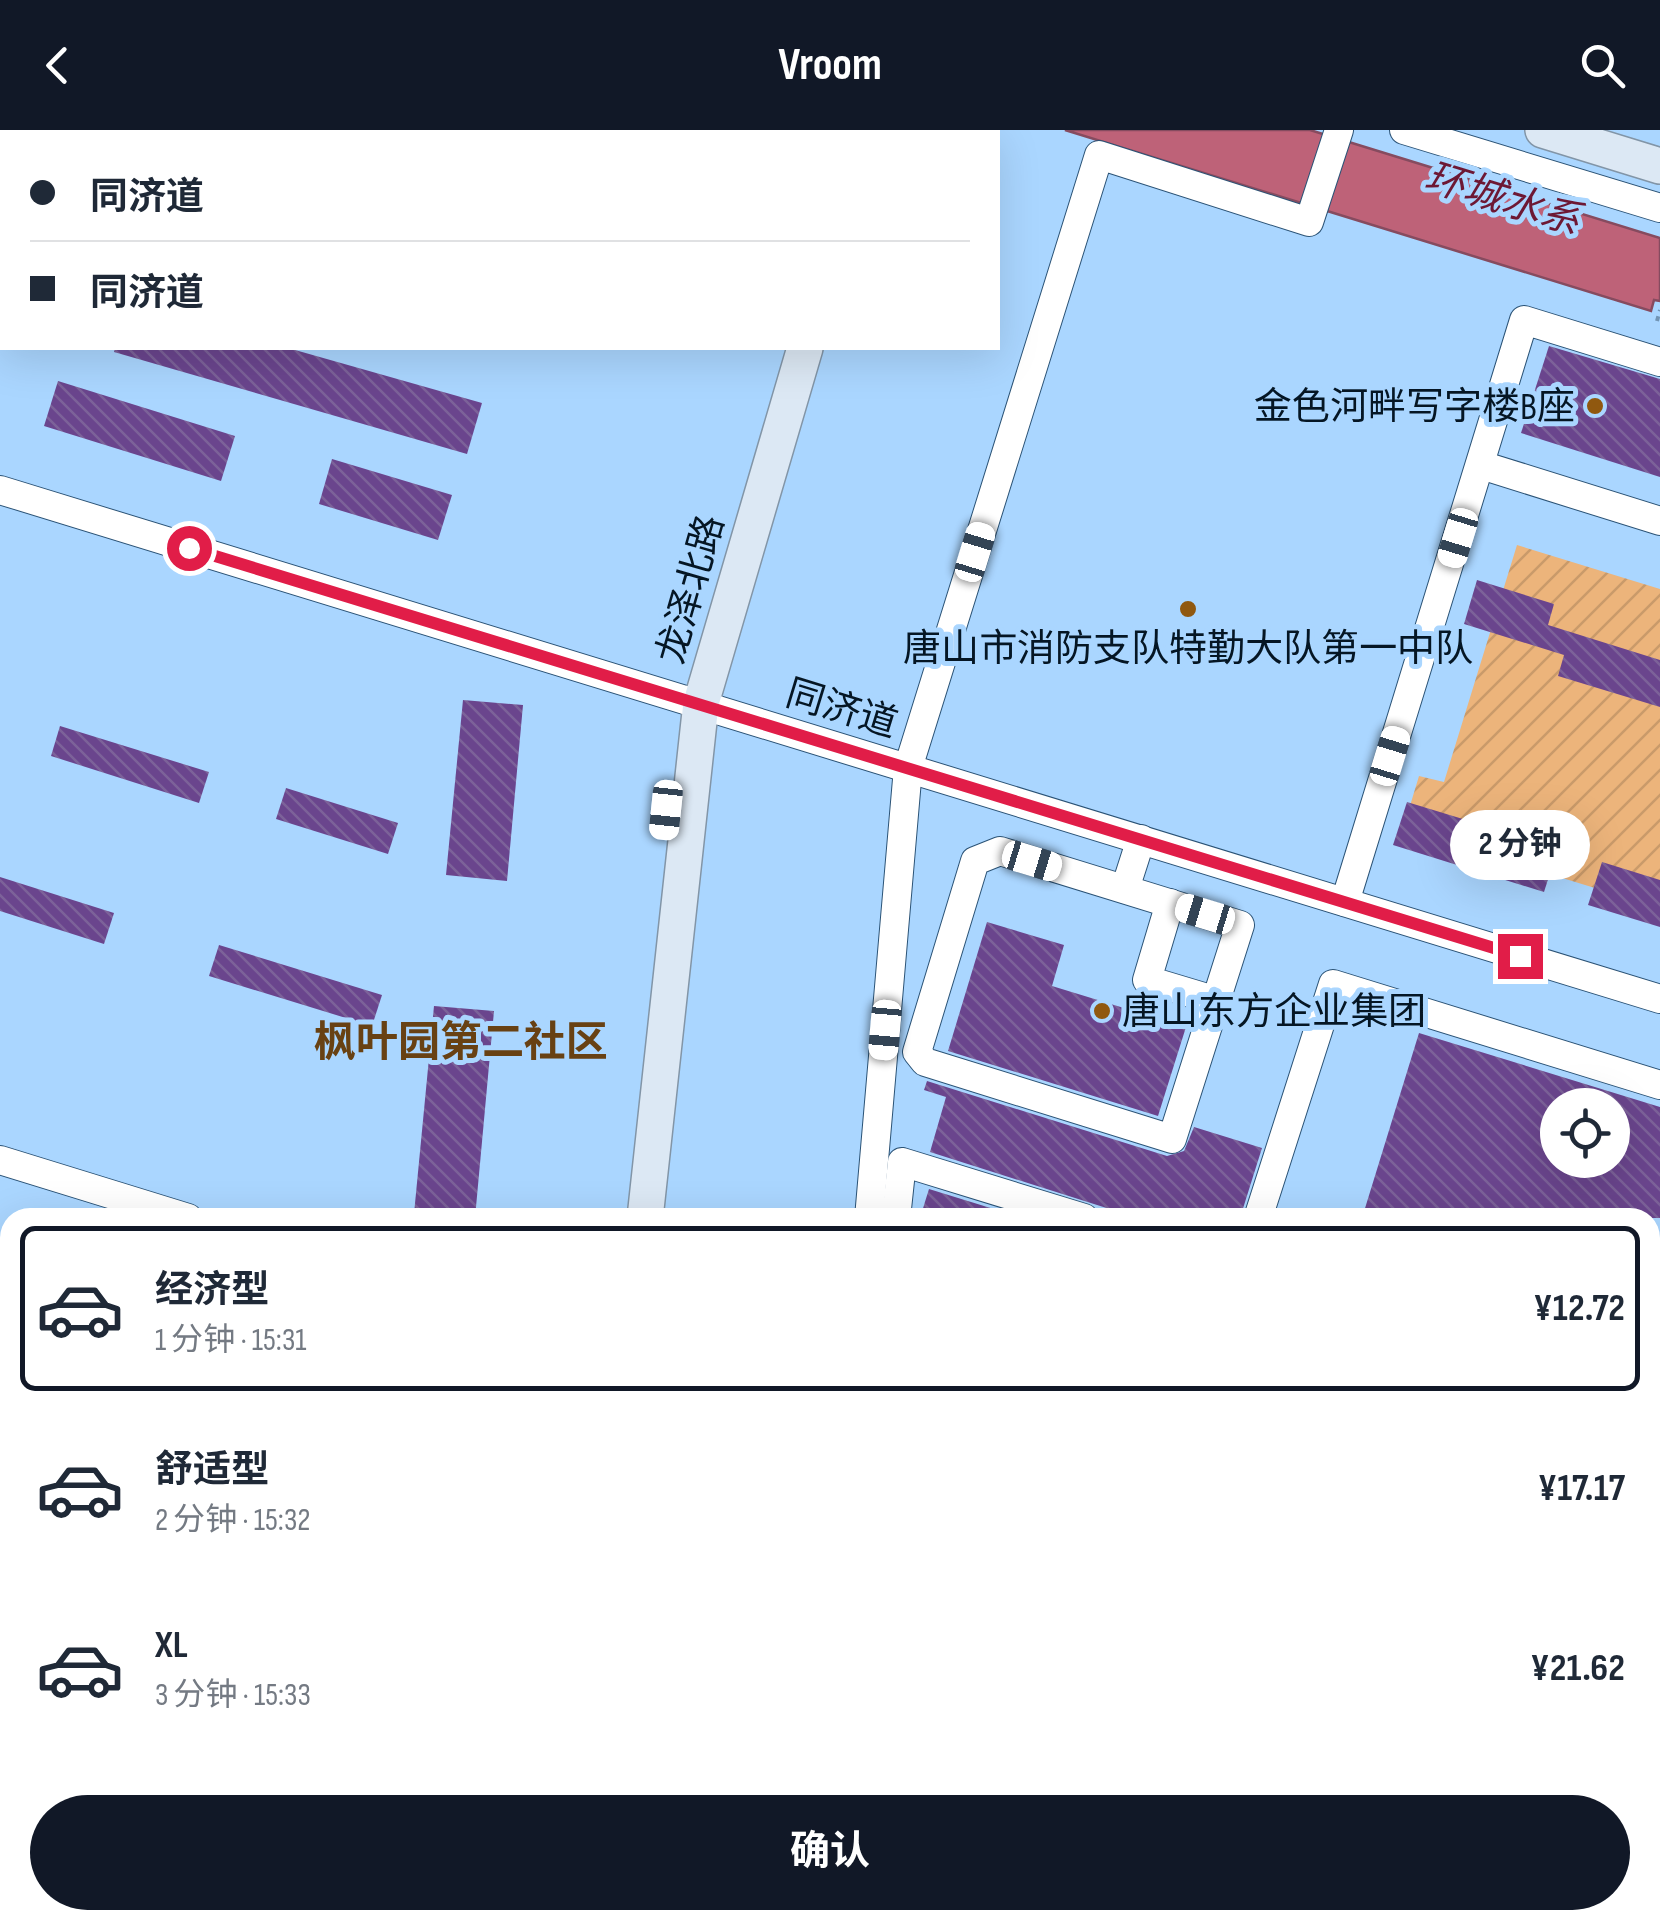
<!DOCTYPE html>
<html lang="zh">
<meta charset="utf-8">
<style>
:root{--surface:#fff;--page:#f6f6f7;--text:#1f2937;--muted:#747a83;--line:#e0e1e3;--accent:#111827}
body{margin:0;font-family:"Sofia Sans Condensed","Noto Sans SC",sans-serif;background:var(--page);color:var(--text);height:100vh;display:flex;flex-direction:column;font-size:38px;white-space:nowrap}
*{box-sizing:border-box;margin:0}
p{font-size:32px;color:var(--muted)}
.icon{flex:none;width:55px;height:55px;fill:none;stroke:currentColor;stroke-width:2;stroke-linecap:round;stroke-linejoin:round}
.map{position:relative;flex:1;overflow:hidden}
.panel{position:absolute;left:0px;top:1078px;width:1660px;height:722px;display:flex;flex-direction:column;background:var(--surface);border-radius:30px 30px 0 0;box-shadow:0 10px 40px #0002}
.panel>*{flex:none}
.hud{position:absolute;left:0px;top:0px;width:1000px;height:220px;box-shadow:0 10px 40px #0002;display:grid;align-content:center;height:220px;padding:0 30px;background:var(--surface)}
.buttons{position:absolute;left:1540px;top:958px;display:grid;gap:20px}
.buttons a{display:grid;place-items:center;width:90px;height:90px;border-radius:50%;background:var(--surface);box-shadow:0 10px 40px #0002;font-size:50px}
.end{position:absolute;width:45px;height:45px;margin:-22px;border:12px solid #e11d48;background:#fff;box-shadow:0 0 0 5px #fff}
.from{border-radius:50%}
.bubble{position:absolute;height:70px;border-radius:35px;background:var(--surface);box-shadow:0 10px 40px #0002;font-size:32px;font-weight:700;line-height:70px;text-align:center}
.car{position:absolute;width:30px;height:60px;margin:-30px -15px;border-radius:12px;box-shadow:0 0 8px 2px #0007;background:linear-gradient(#fff 24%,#345 0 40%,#fff 0 76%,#345 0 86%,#fff 0)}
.hud b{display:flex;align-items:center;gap:35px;height:95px;font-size:38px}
.hud b+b{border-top:2px solid var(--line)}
.hud i{width:25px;height:25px;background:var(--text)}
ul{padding:18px 0 0;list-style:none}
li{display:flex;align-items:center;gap:30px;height:165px;margin:0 20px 15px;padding:0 10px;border:5px solid transparent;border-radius:15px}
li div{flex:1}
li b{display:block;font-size:38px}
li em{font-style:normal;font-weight:700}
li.on{border-color:var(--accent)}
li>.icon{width:90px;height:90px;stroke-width:1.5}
.primary-button{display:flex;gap:20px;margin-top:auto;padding:20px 30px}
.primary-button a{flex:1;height:115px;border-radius:60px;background:var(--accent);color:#fff;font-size:40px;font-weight:700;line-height:115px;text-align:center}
header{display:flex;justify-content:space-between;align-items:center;height:130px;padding:0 30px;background:var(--accent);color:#fff;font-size:45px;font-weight:700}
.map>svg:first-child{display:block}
</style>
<header><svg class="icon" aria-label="back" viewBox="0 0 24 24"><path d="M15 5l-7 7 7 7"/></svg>Vroom<svg class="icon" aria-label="search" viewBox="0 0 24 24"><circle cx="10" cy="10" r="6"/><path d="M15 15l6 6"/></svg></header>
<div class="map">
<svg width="1660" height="1798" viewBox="0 0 1660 1798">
<defs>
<pattern id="garden-furrows" width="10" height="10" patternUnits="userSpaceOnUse" patternTransform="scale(2.5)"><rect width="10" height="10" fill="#ecb47b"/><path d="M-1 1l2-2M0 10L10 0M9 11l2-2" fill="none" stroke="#c99a6a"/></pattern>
<pattern id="building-back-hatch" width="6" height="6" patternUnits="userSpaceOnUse" patternTransform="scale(2.5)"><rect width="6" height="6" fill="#6a458d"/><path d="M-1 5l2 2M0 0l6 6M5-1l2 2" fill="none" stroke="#7c6299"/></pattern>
</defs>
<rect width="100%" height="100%" fill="#aad6ff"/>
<g fill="url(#garden-furrows)">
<polygon points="1517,415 1660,459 1660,778 1403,699 1419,646 1444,652"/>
<polygon points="0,1289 10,1292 10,1486 0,1484"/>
</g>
<polygon fill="#be6278" stroke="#864b5f" stroke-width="2.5" points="1065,0 1310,0 1660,108 1660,171 1654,170 1651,181"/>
<g fill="url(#building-back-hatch)" fill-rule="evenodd">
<polygon points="1549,216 1660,249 1660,347 1521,303"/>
<polygon points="115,218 288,218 482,273 467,324 114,222"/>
<polygon points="58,251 235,306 221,351 44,296"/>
<polygon points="332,329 452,365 438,410 319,374"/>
<polygon points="1477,450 1554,474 1548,495 1660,530 1660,577 1558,546 1564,525 1464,494"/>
<polygon points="463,570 523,575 507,751 446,745"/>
<polygon points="60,596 209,642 199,673 51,626"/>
<polygon points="286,658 398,693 388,724 276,689"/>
<polygon points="1407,672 1558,718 1544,762 1393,715"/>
<polygon points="1602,732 1660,750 1660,797 1588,775"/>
<polygon points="0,747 114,783 104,814 0,781"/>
<polygon points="987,792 1064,815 1052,856 1186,897 1158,986 948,921"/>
<polygon points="219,815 382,865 372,896 209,846"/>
<polygon points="434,876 494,881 475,1088 414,1084"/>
<path d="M1419 903 1660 977V1088H1362ZM1558 975H1612V1030H1558Z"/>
<polygon points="927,951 1167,1026 1184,1021 1194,997 1262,1018 1240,1088 1138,1088 930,1022 946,967 924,960"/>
<polygon points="929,1059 1023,1088 920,1088"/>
</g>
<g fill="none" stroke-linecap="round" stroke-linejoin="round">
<g stroke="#2b5376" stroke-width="30">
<g id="minor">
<polyline points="1404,0 1660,78"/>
<polyline points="303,2 304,0"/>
<polyline points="460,2 460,0"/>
<polyline points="1481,335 1660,391"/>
<polyline points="0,360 1660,869"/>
<polygon points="1000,721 1240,795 1172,1009 925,932 917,922 975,731"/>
<polyline points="1125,759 1141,709"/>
<polyline points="1345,772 1524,190 1660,232"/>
<polyline points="1170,773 1147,850 1217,871"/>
<polyline points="0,1030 188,1088"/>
<polyline points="869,1088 908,638 1099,25 1309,92 1339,0"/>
<polyline points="896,1088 902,1032 1084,1088"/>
<polyline points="1258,1088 1333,854 1660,955"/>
<polyline points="0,1278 10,1281"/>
<polyline points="1650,1290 1660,1257"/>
<polyline points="0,1492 10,1494"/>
<polyline points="1650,1534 1660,1537"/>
<polyline points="0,1573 10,1577"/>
<polyline points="1097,1790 1123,1798"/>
<polyline points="1203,1798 1205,1790"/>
<polyline points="1496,1798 1498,1790"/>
</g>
</g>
<g stroke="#8295a7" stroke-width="38">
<g id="major">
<polyline points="1543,0 1660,36"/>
<polyline points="867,2 868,0"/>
<polyline points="645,1088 701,573 805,218"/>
<polyline points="438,1798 440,1790"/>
</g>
</g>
<polyline stroke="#7194b4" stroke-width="4" stroke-dasharray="5 5" stroke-linecap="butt" points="1657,191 1660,180"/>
<use href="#minor" stroke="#fff" stroke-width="28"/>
<use href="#major" stroke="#dce8f4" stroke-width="35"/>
</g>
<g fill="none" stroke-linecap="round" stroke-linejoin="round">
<polyline stroke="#e11d48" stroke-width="12" points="189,418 1520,826"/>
</g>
<g fill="#90580f" stroke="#aad6ff" stroke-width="4">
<circle cx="1595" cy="276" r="10"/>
<circle cx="1188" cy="479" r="10"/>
<circle cx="1102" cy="881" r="10"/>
</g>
<g text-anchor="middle" stroke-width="10" stroke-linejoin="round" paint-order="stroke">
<g font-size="38" fill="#051624" stroke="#aad6ff" text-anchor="end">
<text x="1575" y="289">金色河畔写字楼B座</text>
<text x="1188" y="531" text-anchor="middle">唐山市消防支队特勤大队第一中队</text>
<text x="1122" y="894" text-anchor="start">唐山东方企业集团</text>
</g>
<g font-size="38" fill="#051624" stroke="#aad6ff">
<text transform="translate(690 459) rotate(-74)" y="13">龙泽北路</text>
<text transform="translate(842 578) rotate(17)" y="13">同济道</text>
</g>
<g font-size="40" font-style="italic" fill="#6d1834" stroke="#aad6ff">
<text transform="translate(1503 68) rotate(17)" y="14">环城水系</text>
</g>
<g font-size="42" font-weight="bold" fill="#684113" stroke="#aad6ff">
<text x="461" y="926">枫叶园第二社区</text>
</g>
</g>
</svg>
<div class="buttons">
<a><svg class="icon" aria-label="locate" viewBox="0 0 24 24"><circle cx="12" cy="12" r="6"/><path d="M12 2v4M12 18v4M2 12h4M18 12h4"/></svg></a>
</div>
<i class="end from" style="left:189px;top:418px"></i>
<i class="end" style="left:1520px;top:826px"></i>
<div class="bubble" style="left:1450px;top:680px;width:140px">2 分钟</div>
<i class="car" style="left:1458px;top:408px;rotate:197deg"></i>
<i class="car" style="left:975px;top:422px;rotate:17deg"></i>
<i class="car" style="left:1390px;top:626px;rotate:17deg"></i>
<i class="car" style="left:666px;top:680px;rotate:186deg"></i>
<i class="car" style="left:1032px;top:731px;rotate:107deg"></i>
<i class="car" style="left:1205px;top:784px;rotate:287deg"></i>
<i class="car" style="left:885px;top:900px;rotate:185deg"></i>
<div class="hud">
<b><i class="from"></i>同济道</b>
<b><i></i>同济道</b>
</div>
<section class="panel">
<ul>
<li class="on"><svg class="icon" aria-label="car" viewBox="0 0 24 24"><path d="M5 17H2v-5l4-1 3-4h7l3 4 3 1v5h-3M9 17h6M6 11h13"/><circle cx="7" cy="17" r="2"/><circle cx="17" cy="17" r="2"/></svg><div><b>经济型</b><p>1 分钟 · 15:31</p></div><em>¥12.72</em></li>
<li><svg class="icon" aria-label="car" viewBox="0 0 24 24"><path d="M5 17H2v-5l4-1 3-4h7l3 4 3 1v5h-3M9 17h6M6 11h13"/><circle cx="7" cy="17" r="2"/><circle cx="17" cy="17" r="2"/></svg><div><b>舒适型</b><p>2 分钟 · 15:32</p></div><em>¥17.17</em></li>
<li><svg class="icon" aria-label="car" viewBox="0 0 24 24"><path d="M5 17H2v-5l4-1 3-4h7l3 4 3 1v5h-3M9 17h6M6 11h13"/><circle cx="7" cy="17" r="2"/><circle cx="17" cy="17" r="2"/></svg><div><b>XL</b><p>3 分钟 · 15:33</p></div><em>¥21.62</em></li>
</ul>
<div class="primary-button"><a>确认</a></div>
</section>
</div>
